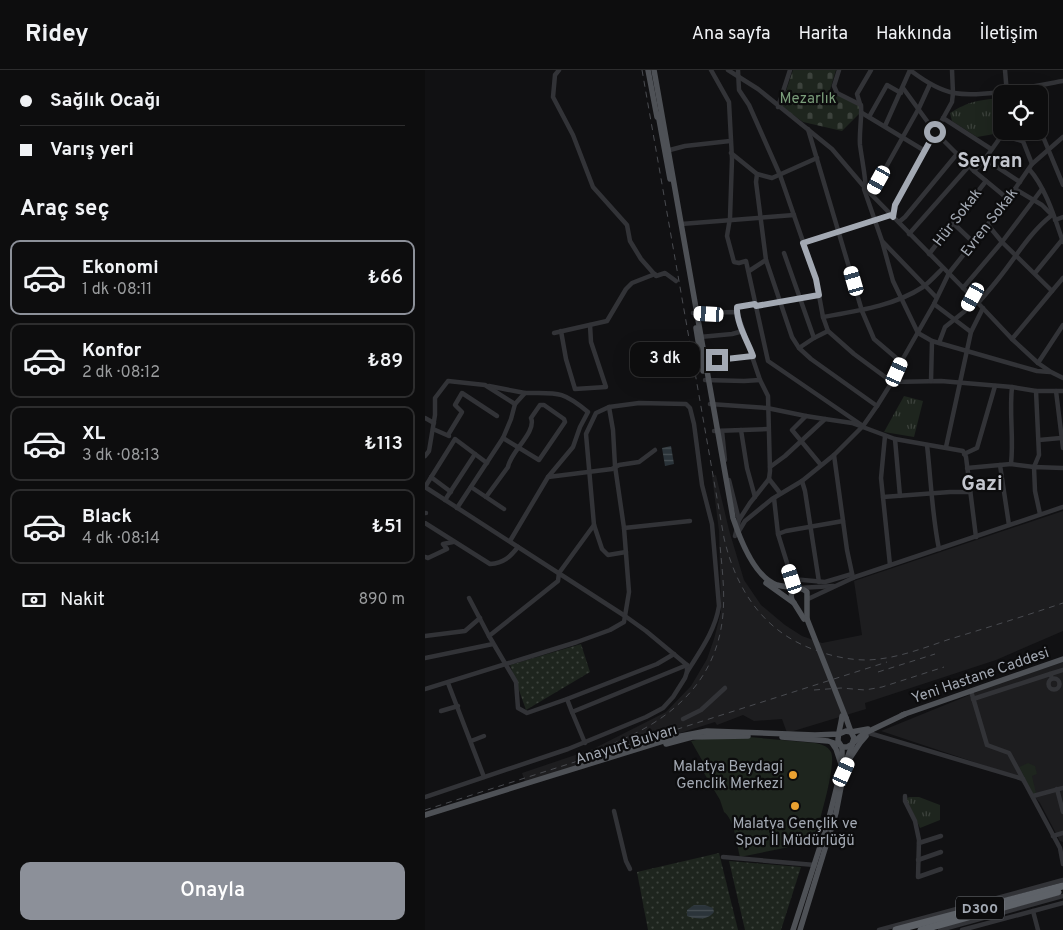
<!DOCTYPE html>
<html lang="tr">
<meta charset="utf-8">
<style>
:root{--surface:#0d0d0e;--page:#1b1b1c;--text:#f1f3f6;--muted:#9a9c9e;--line:#2d2d2e;--accent:#8c9099}
body{margin:0;font-family:Overpass,sans-serif;background:var(--page);color:var(--text);height:100vh;display:flex;flex-direction:column;font-size:19px;white-space:nowrap}
*{box-sizing:border-box;margin:0}
p{font-size:16px;color:var(--muted)}
.icon{flex:none;width:28px;height:28px;fill:none;stroke:currentColor;stroke-width:2;stroke-linecap:round;stroke-linejoin:round}
.map{position:relative;flex:1;overflow:hidden}
.sheet{display:flex;flex-direction:column;background:var(--surface);width:425px}
.sheet>*{flex:none}
.banner{display:grid;align-content:center;height:110px;padding:0 20px;background:var(--surface)}
.buttons{position:absolute;left:568px;top:15px;display:grid;gap:10px}
.buttons a{display:grid;place-items:center;width:55px;height:55px;border-radius:10px;background:var(--surface);box-shadow:0 5px 20px #0002,0 0 0 1px var(--line);font-size:25px}
.end{position:absolute;width:22px;height:22px;margin:-11px;border:6px solid #a3a9b3;background:#111;box-shadow:0 0 0 2px #111}
.from{border-radius:50%}
.bubble{position:absolute;height:35px;border-radius:10px;background:var(--surface);box-shadow:0 5px 20px #0002,0 0 0 1px var(--line);font-size:16px;font-weight:600;line-height:35px;text-align:center}
.car{position:absolute;width:15px;height:30px;margin:-15px -8px;border-radius:6px;box-shadow:0 0 4px 1px #0007;background:linear-gradient(#fff 24%,#345 0 40%,#fff 0 76%,#345 0 86%,#fff 0)}
.banner b{display:flex;align-items:center;gap:18px;height:48px;font-size:19px}
.banner b+b{border-top:1px solid var(--line)}
.banner i{width:12px;height:12px;background:var(--text)}
ul{padding:0;list-style:none}
li{display:flex;align-items:center;gap:15px;height:75px;margin:0 10px 8px;padding:0 10px;border:2px solid var(--line);border-radius:10px}
li div{flex:1}
li b{display:block;font-size:19px}
li em{font-style:normal;font-weight:600}
li.current{border-color:var(--accent)}
li>.icon{width:45px;height:45px;stroke-width:1.5}
h2{padding:0 20px;font-size:22px;line-height:60px}
.pay{display:flex;align-items:center;gap:12px;height:55px;padding:0 20px;font-size:19px}
.pay p{margin-inline-start:auto}
.button{display:flex;gap:10px;margin-top:auto;padding:10px 20px}
.button a{flex:1;height:58px;border-radius:10px;background:var(--accent);color:#fff;font-size:20px;font-weight:600;line-height:58px;text-align:center}
header{display:flex;align-items:center;gap:30px;box-sizing:border-box;height:70px;padding:0 25px;background:var(--surface);border-bottom:1px solid var(--line)}
header strong{font-size:24px}
nav{display:flex;gap:28px;margin-inline-start:auto;font-size:18px}
main{display:flex;flex:1;min-height:0}
.map>svg:first-child{display:block}
</style>
<header>
<strong>Ridey</strong>
<nav><a>Ana sayfa</a><a>Harita</a><a>Hakkında</a><a>İletişim</a></nav>
</header>
<main>
<section class="sheet">
<div class="banner">
<b><i class="from"></i>Sağlık Ocağı</b>
<b><i></i>Varış yeri</b>
</div>
<h2>Araç seç</h2>
<ul>
<li class="current"><svg class="icon" aria-label="car" viewBox="0 0 24 24"><path d="M5 17H2v-5l4-1 3-4h7l3 4 3 1v5h-3M9 17h6M6 11h13"/><circle cx="7" cy="17" r="2"/><circle cx="17" cy="17" r="2"/></svg><div><b>Ekonomi</b><p>1 dk · 08:11</p></div><em>₺66</em></li>
<li><svg class="icon" aria-label="car" viewBox="0 0 24 24"><path d="M5 17H2v-5l4-1 3-4h7l3 4 3 1v5h-3M9 17h6M6 11h13"/><circle cx="7" cy="17" r="2"/><circle cx="17" cy="17" r="2"/></svg><div><b>Konfor</b><p>2 dk · 08:12</p></div><em>₺89</em></li>
<li><svg class="icon" aria-label="car" viewBox="0 0 24 24"><path d="M5 17H2v-5l4-1 3-4h7l3 4 3 1v5h-3M9 17h6M6 11h13"/><circle cx="7" cy="17" r="2"/><circle cx="17" cy="17" r="2"/></svg><div><b>XL</b><p>3 dk · 08:13</p></div><em>₺113</em></li>
<li><svg class="icon" aria-label="car" viewBox="0 0 24 24"><path d="M5 17H2v-5l4-1 3-4h7l3 4 3 1v5h-3M9 17h6M6 11h13"/><circle cx="7" cy="17" r="2"/><circle cx="17" cy="17" r="2"/></svg><div><b>Black</b><p>4 dk · 08:14</p></div><em>₺51</em></li>
</ul>
<div class="pay"><svg class="icon" aria-label="cash" viewBox="0 0 24 24"><path d="M3 7h18v10H3z"/><circle cx="12" cy="12" r="2"/></svg>Nakit<p>890 m</p></div>
<div class="button"><a>Onayla</a></div>
</section>
<div class="map">
<svg width="638" height="860" viewBox="0 0 638 860">
<defs>
<pattern id="cemetery-stones" width="16" height="16" patternUnits="userSpaceOnUse" patternTransform="scale(1.25)"><rect width="16" height="16" fill="#1e251e"/><path d="M2 7V4a2 2 0 0 1 4 0v3zM10 15v-3a2 2 0 0 1 4 0v3z" fill="#3c423c"/></pattern>
<pattern id="park-tufts" width="24" height="20" patternUnits="userSpaceOnUse" patternTransform="scale(1.25)"><rect width="24" height="20" fill="#1e251e"/><path d="M3 7l-1-3M5 7V3M7 7l1-3M15 17l-1-3M17 17v-4M19 17l1-3" fill="none" stroke="#3c423c"/></pattern>
<pattern id="garden-dots" width="8" height="8" patternUnits="userSpaceOnUse" patternTransform="scale(1.25)"><rect width="8" height="8" fill="#1e251e"/><path d="M2 2h.1M6 6h.1" fill="none" stroke="#3c423c" stroke-width="1.8" stroke-linecap="round"/></pattern>
<pattern id="water-rules" width="6" height="5" patternUnits="userSpaceOnUse" patternTransform="scale(1.25)"><rect width="6" height="5" fill="#2b343a"/><path d="M0 2.5h6" fill="none" stroke="#474f54"/></pattern>
</defs>
<rect width="100%" height="100%" fill="#111113"/>
<g fill="#1d1d1f">
<polygon points="291,405 304,460 319,510 336,535 360,555 377,566 397,573 437,565 429,511 638,441 638,561 571,590 440,633 441,639 362,663 357,649 329,651 318,645 292,655 290,652 100,712 97,703 168,679 241,642 266,616 282,589 289,569 296,542 294,461 287,406"/>
<polygon points="638,592 638,772 635,771 615,733 591,706 456,661 569,615"/>
</g>
<g fill="#1e251e">
<path d="M292 666H313L390 673C396 674 403 676 406 682 412 695 393 755 389 772L315 787C312 775 309 749 299 742L295 730 279 703 278 692 266 671Z"/>
<polygon points="603,693 610,696 612,704 607,706 611,723 608,724 594,697"/>
</g>
<polygon fill="url(#cemetery-stones)" points="368,0 411,0 405,20 434,36 435,43 417,61 378,52 356,36"/>
<g fill="url(#park-tufts)">
<path d="M576 28V61L581 62 552 67 527 51 525 43C544 31 555 30 576 28Z"/>
<polygon points="479,326 498,331 489,367 459,362"/>
<polygon points="485,727 494,727 515,735 515,750 495,758 481,728"/>
</g>
<g fill="url(#garden-dots)">
<polygon points="156,574 165,602 101,640 85,595"/>
<polygon points="294,783 313,860 223,860 212,802"/>
<polygon points="304,791 376,797 356,860 320,860"/>
</g>
<g fill="url(#water-rules)">
<polygon points="246,376 249,394 240,396 237,378"/>
<path d="M269 835H280L288 838 289 842C282 851 271 849 262 846V840Z"/>
</g>
<g fill="none" stroke-linecap="round" stroke-linejoin="round">
<g stroke="#323337" stroke-width="4.5">
<polyline points="134,0 130,5 128,27 148,65 168,117 202,155 205,171 216,189 231,206 240,203 251,211"/>
<polyline points="286,0 304,32 307,89 305,148 302,166 309,192 314,193 321,191 343,291 438,356"/>
<polyline points="303,0 333,19 407,79 441,119 553,233 587,269 613,293 626,302 638,308"/>
<polyline points="313,0 314,20 324,35 355,105 391,209 398,247 403,261 429,284 467,312 516,311 587,317 611,321 638,321"/>
<path d="M414 0 409 16 412 23 436 35C437 49 434 62 435 75 437 90 440 104 441 119"/>
<path d="M485 0C498 10 513 20 529 23 559 28 608 16 638 11"/>
<polyline points="580,0 582,24"/>
<polyline points="478,18 510,62 549,101 583,129"/>
<polyline points="435,34 432,24 446,0"/>
<polyline points="353,37 365,0"/>
<polyline points="437,43 500,81"/>
<polyline points="444,47 462,15 476,23"/>
<polyline points="518,48 566,79"/>
<polyline points="460,56 485,0"/>
<polyline points="614,57 638,115"/>
<polyline points="383,59 437,241 449,269 476,292"/>
<polyline points="594,61 607,94"/>
<polyline points="241,81 260,76 305,71"/>
<polyline points="306,83 332,104 347,108 392,88"/>
<polyline points="560,89 595,112"/>
<path d="M604 99C621 118 630 149 638 172"/>
<polyline points="549,101 560,89 577,65 597,71"/>
<polyline points="332,104 331,112 341,190 367,267 374,278 386,289 452,336"/>
<polyline points="439,119 457,171 468,211 493,263 507,271 612,301 625,302"/>
<polyline points="446,124 494,38 505,14"/>
<polyline points="468,147 470,135 527,32 528,23 527,0"/>
<polyline points="630,150 638,147"/>
<polyline points="474,152 480,147 532,84"/>
<polyline points="528,153 548,172"/>
<polyline points="256,154 369,145"/>
<polyline points="563,155 577,172 627,221 638,208"/>
<polyline points="484,164 544,96"/>
<polyline points="458,172 511,227"/>
<polyline points="378,173 466,145"/>
<polyline points="359,183 389,268"/>
<polyline points="504,184 561,111"/>
<polyline points="324,201 341,190"/>
<polyline points="610,203 637,170"/>
<polyline points="538,218 577,172 617,119"/>
<path d="M553 233C560 225 567 217 574 208 591 187 605 162 627 145L617 135 590 119"/>
<polyline points="509,234 546,262"/>
<polyline points="331,236 394,225"/>
<polyline points="312,242 312,237 331,234"/>
<polyline points="268,243 312,242 335,310 343,326 345,401 344,409 325,433 314,450 310,466"/>
<path d="M398 247C432 241 469 236 498 217 505 212 512 204 518 198"/>
<polyline points="136,261 141,289 150,319 181,317 166,272 165,255"/>
<polyline points="129,263 182,251 201,219 207,213 230,204"/>
<polyline points="275,267 307,264 318,261"/>
<polyline points="587,269 627,221"/>
<polyline points="514,273 520,257 540,241 548,227"/>
<polyline points="374,278 389,268 403,261"/>
<polyline points="278,292 328,286"/>
<polyline points="613,293 638,255"/>
<polyline points="280,310 319,311 335,310"/>
<polyline points="506,311 507,271"/>
<polyline points="64,316 100,323"/>
<polyline points="631,321 638,378"/>
<polyline points="285,334 342,338 381,346 367,360 396,395"/>
<polyline points="184,337 171,343 161,364 169,455 177,479 183,485 201,482"/>
<polyline points="0,348 9,353"/>
<polyline points="400,349 427,353 470,369 538,381 541,387 551,467"/>
<polyline points="8,359 24,366"/>
<polyline points="316,360 322,398 330,427"/>
<polyline points="289,361 343,359"/>
<polyline points="297,361 300,390"/>
<polyline points="23,365 37,342 30,335 37,323 72,346"/>
<polyline points="460,366 456,408 465,495"/>
<polyline points="470,369 475,426"/>
<polyline points="614,370 636,368"/>
<path d="M502 375C506 410 507 445 514 479"/>
<polyline points="521,377 546,262 558,238"/>
<polyline points="539,384 552,378 570,316"/>
<polyline points="0,386 4,381 10,345 10,328 23,311 60,315 90,334"/>
<polyline points="586,394 609,397 614,385 611,321"/>
<polyline points="575,395 584,455"/>
<polyline points="345,397 360,386 400,349 381,346"/>
<path d="M542 398 586 394C589 368 584 343 587 317"/>
<polyline points="6,407 26,422"/>
<polyline points="123,407 187,399 194,395 214,392 230,380"/>
<polyline points="344,409 355,423"/>
<polyline points="304,410 314,450"/>
<polyline points="377,411 380,421 394,512"/>
<polyline points="0,417 200,546 221,561 262,595 262,602 260,608 248,627 238,638 221,647 143,679 0,727"/>
<polyline points="0,417 30,369 62,393"/>
<path d="M46 417 61 427 83 397C85 382 112 362 106 348L115 335H119L139 349 140 352 114 390 78 368"/>
<polyline points="61,427 79,439"/>
<polyline points="458,427 525,422 545,422"/>
<polyline points="349,428 353,464 361,461 418,451"/>
<polyline points="20,430 50,384"/>
<path d="M32 438 78 368 86 349 90 334 100 323C132 323 137 320 163 342L155 357 148 377 123 407 85 471"/>
<polyline points="0,443 1,443"/>
<polyline points="615,444 610,421 609,397 638,398"/>
<path d="M0 453 65 494C79 493 85 487 93 477"/>
<polyline points="169,455 134,503 133,511 64,566 91,612 93,638 102,643 142,629 232,594 249,584"/>
<polyline points="199,458 265,451"/>
<polyline points="314,461 320,451 347,429 377,411 409,385"/>
<polyline points="353,464 367,509 400,512 427,504"/>
<polyline points="0,487 3,488 22,479 18,474 28,472"/>
<polyline points="428,508 422,480 409,385 438,356 452,336 467,312 476,292 509,234 524,203 583,129 607,94 638,67"/>
<polyline points="374,518 409,516"/>
<polyline points="44,528 64,566"/>
<polyline points="383,529 430,507 638,437"/>
<polyline points="0,566 40,561 55,548"/>
<polyline points="0,588 68,574"/>
<polyline points="626,606 625,604 638,600"/>
<circle cx="629" cy="614" r="5.5"/>
<polyline points="23,613 59,707"/>
<path d="M0 619 152 572 185 560 199 552 204 522 199 458 190 396 188 360 184 337 214 333 261 334 265 338 269 354 277 415 287 454 294 536C290 561 275 581 262 602"/>
<polyline points="546,621 562,675 584,683 635,778 638,794"/>
<polyline points="142,629 147,642 262,595"/>
<polyline points="548,629 625,604"/>
<polyline points="16,641 33,636"/>
<polyline points="147,642 160,673"/>
<polyline points="258,649 276,640 300,618"/>
<polyline points="444,663 598,709"/>
<polyline points="46,671 59,666"/>
<polyline points="632,719 638,742"/>
<polyline points="480,726 480,731 490,751 494,770 493,807 516,799"/>
<polyline points="608,726 638,718"/>
<polyline points="189,741 201,791 205,799"/>
<polyline points="628,766 638,763"/>
<polyline points="494,773 516,766"/>
<polyline points="298,787 390,795"/>
<polyline points="493,790 516,782"/>
<polyline points="608,841 613,860"/>
<polyline points="454,860 638,810"/>
<polyline points="515,860 638,826"/>
<polyline points="537,860 638,833"/>
</g>
<g stroke="#4e5156" stroke-width="5.5">
<polyline points="223,0 232,47"/>
<path d="M229 0 308 448C315 469 329 507 352 515 362 518 375 515 382 522V549"/>
<polyline points="233,44 245,109"/>
<polyline points="271,258 278,301"/>
<polyline points="341,513 369,533 379,549"/>
<path d="M369 533C364 527 366 520 373 518"/>
<polyline points="477,645 638,589"/>
<polyline points="421,648 426,662 443,659"/>
<polyline points="357,667 403,671 415,675"/>
<polyline points="407,673 411,679 416,694"/>
<polyline points="241,674 267,667 323,666"/>
<polyline points="423,691 435,673 441,666"/>
<polyline points="417,695 417,677"/>
<path d="M0 745 251 667 282 661 390 665 414 664 421 661 426 662 429 668 427 674 422 677H417L413 671C413 663 416 655 417 646"/>
<polyline points="368,860 403,752 415,704"/>
<polyline points="375,860 411,743 421,691 428,673 438,664 480,644"/>
</g>
<g stroke="#5e6268" stroke-width="7">
<polyline points="471,860 638,816"/>
<polyline points="496,860 633,822"/>
</g>
<g stroke="#494b50" stroke-width="1" stroke-dasharray="6 5" stroke-linecap="butt">
<path d="M217 0 299 468C311 520 339 562 390 580 406 586 424 590 442 590 470 589 496 579 522 570 561 558 600 546 638 533"/>
<polyline points="453,602 510,584"/>
<polyline points="389,620 416,618 440,620 457,617 519,597"/>
<path d="M187 674C246 650 292 612 298 544 300 521 297 498 295 475"/>
<polyline points="0,740 462,592"/>
</g>
<polyline stroke="#4e5156" stroke-width="5.5" points="382,549 421,648"/>
</g>
<g fill="none" stroke-linecap="round" stroke-linejoin="round">
<path stroke="#a3a9b3" stroke-width="6" d="M292 290 328 286C323 272 311 253 312 237L330 234 331 236 394 225 391 209 378 173 466 145 468 147 470 135 510 62"/>
</g>
<g fill="#eaa131" stroke="#0c0c0d" stroke-width="2">
<circle cx="368" cy="705" r="5"/>
<circle cx="370" cy="736" r="5"/>
</g>
<g text-anchor="middle" stroke-width="4.5" stroke-linejoin="round" paint-order="stroke">
<rect fill="#0c0c0d" stroke="#767a81" stroke-width="1" x="531" y="826.5" width="48" height="23" rx="4"/>
<g font-size="14" font-weight="bold" fill="#a3a9b3">
<text x="555" y="843">D300</text>
</g>
<g font-size="15" fill="#7a9d7a" stroke="#0c0c0d">
<text x="383" y="33">Mezarlık</text>
</g>
<g font-size="15" fill="#a3a9b3" stroke="#0c0c0d">
<text transform="translate(532 147) rotate(-52)" y="5">Hür Sokak</text>
<text transform="translate(564 152) rotate(-52)" y="5">Evren Sokak</text>
<text transform="translate(555 605) rotate(-19)" y="5">Yeni Hastane Caddesi</text>
<text transform="translate(201 674) rotate(-17)" y="5">Anayurt Bulvarı</text>
</g>
<g font-size="15" fill="#a3a9b3" stroke="#0c0c0d" text-anchor="end">
<text x="358" y="701">Malatya Beydagi<tspan x="358" dy="17">Genclik Merkezi</tspan></text>
<text x="370" y="758" text-anchor="middle">Malatya Gençlik ve<tspan x="370" dy="17">Spor İl Müdürlüğü</tspan></text>
</g>
<g font-size="20" font-weight="bold" fill="#c4c7cf" stroke="#0c0c0d">
<text x="565" y="97">Seyran</text>
<text x="557" y="420">Gazi</text>
</g>
</g>
</svg>
<div class="buttons">
<a><svg class="icon" aria-label="locate" viewBox="0 0 24 24"><circle cx="12" cy="12" r="6"/><path d="M12 2v4M12 18v4M2 12h4M18 12h4"/></svg></a>
</div>
<i class="end from" style="left:510px;top:62px"></i>
<i class="end" style="left:292px;top:290px"></i>
<div class="bubble" style="left:205px;top:272px;width:70px">3 dk</div>
<i class="car" style="left:454px;top:110px;rotate:209deg"></i>
<i class="car" style="left:429px;top:211px;rotate:344deg"></i>
<i class="car" style="left:548px;top:227px;rotate:209deg"></i>
<i class="car" style="left:284px;top:244px;rotate:273deg"></i>
<i class="car" style="left:472px;top:302px;rotate:24deg"></i>
<i class="car" style="left:367px;top:509px;rotate:342deg"></i>
<i class="car" style="left:419px;top:702px;rotate:24deg"></i>
</div>
</main>
